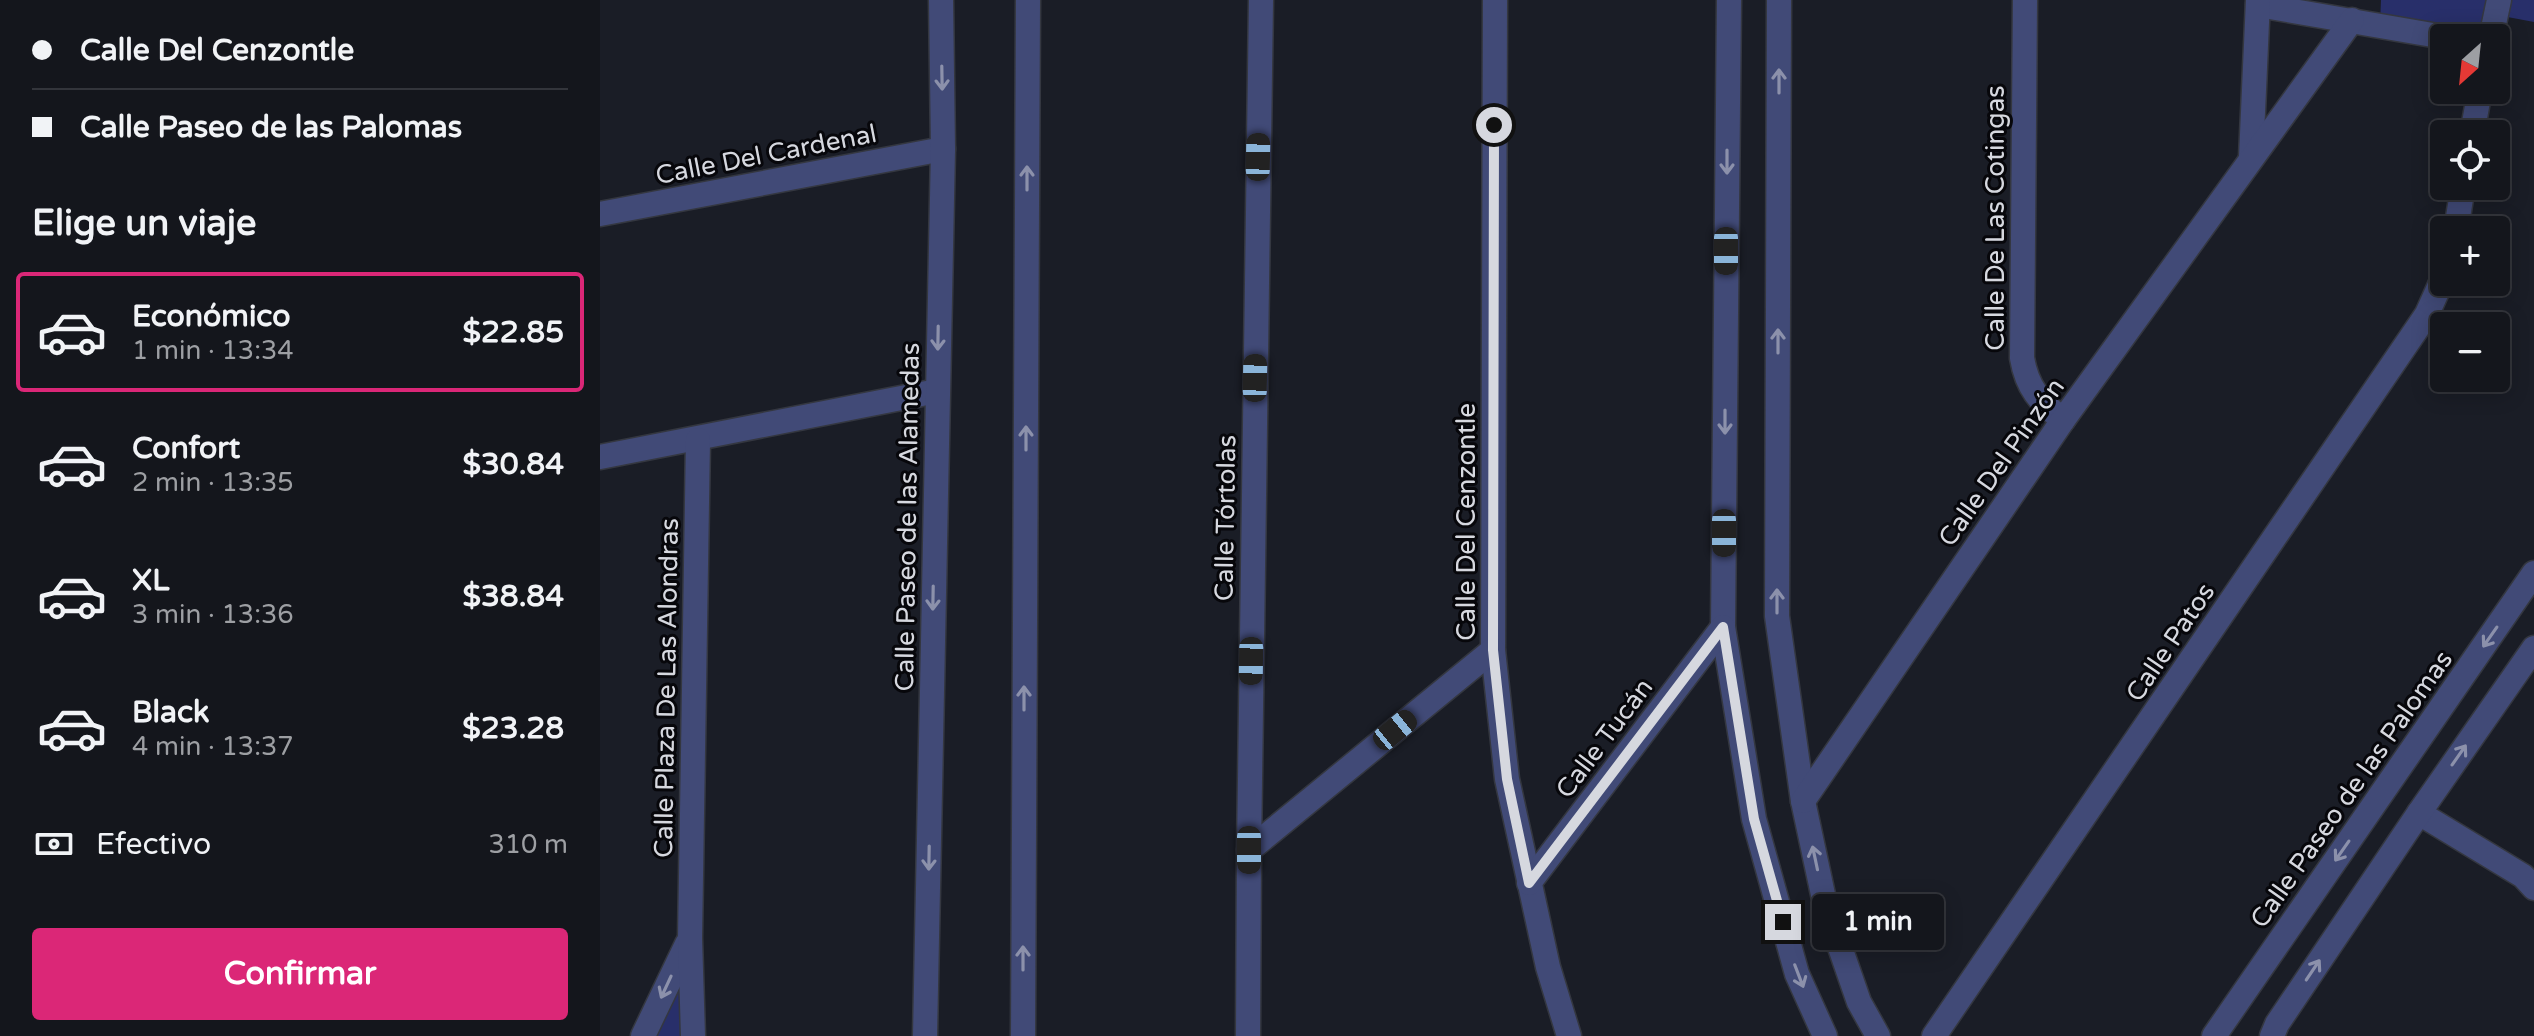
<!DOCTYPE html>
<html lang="es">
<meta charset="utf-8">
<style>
:root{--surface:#14161c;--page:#1d1f25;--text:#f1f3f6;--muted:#9d9fa3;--line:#33353b;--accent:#db2777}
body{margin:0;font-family:"Varela Round",sans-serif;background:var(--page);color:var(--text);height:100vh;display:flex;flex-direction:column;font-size:30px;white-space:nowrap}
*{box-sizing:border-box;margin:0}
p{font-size:26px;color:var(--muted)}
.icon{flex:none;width:44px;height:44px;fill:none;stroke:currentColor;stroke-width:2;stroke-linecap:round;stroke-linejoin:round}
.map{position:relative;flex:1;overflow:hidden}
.side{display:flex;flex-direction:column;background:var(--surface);width:600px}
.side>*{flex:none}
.hud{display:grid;align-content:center;height:176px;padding:0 32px;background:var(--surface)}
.needle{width:52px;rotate:207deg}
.fabs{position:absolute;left:1830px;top:24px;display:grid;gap:16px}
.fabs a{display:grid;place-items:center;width:80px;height:80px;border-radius:8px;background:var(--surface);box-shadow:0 4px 20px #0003,0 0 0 2px var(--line);font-size:40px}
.end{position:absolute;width:36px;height:36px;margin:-18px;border:10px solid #d6d8df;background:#111;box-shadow:0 0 0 4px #111}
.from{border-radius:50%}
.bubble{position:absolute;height:56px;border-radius:8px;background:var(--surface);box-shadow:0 4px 20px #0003,0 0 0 2px var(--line);font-size:26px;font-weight:700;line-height:56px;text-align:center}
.car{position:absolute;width:24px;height:48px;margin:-24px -12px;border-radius:10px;box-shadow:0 0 6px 2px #0007;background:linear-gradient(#222 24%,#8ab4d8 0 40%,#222 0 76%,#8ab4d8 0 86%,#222 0)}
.hud b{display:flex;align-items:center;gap:28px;height:76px;font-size:30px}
.hud b+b{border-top:2px solid var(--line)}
.hud i{width:20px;height:20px;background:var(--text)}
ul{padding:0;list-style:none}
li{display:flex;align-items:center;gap:24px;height:120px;margin:0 16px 12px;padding:0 16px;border:4px solid transparent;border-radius:8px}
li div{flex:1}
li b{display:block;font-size:30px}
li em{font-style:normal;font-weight:700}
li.current{border-color:var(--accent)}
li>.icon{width:72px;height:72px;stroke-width:1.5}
h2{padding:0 32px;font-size:36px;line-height:96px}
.pay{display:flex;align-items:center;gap:20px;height:88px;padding:0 32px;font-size:30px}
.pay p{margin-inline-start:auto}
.button{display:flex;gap:16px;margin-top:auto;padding:16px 32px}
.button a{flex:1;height:92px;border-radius:8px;background:var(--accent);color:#fff;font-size:32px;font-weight:700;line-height:92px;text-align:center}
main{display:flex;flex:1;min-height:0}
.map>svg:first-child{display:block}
</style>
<main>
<section class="side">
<div class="hud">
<b><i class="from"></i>Calle Del Cenzontle</b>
<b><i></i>Calle Paseo de las Palomas</b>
</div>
<h2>Elige un viaje</h2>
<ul>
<li class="current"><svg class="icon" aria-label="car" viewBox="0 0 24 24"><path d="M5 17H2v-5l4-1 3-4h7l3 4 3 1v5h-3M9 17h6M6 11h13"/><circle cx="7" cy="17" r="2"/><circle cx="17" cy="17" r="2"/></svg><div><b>Económico</b><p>1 min · 13:34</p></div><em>$22.85</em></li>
<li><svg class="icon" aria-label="car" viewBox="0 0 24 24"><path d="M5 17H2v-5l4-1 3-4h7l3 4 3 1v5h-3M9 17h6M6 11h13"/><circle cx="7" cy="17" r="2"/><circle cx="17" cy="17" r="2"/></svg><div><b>Confort</b><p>2 min · 13:35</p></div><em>$30.84</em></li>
<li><svg class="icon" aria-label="car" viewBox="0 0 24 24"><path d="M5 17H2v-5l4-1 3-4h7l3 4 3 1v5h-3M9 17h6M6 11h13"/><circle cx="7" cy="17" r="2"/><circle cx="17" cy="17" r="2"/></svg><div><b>XL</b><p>3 min · 13:36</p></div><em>$38.84</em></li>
<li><svg class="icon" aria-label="car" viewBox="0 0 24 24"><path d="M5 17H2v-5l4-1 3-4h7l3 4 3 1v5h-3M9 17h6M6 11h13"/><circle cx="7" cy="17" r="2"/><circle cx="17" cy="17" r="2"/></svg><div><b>Black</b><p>4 min · 13:37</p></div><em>$23.28</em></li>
</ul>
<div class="pay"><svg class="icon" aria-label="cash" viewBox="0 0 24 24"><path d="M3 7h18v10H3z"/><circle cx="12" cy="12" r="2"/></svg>Efectivo<p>310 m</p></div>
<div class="button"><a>Confirmar</a></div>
</section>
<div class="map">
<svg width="1934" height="1036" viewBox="0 0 1934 1036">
<rect width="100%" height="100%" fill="#1a1d26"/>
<g fill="#282f6a">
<polygon points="1781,0 1934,0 1934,22 1897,15 1891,38 1850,38 1780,25"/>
<polygon points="90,938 93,1036 43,1036"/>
</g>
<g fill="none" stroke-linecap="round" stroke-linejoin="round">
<g stroke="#343740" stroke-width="27">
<g id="minor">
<polyline points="895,0 893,650 907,779 948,967 969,1036"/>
<polyline points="1129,0 1123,627 1154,819 1197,974 1225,1036"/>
<polyline points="1179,0 1177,616 1203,801 1225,904 1259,1002 1278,1036"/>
<path d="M1425 0 1422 358C1427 388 1440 402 1463 420"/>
<polyline points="1658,5 1850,38"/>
<polyline points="1891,38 1899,0"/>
<polyline points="1872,134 1880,90"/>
<polyline points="1651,157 1658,0"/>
<polyline points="0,214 343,149"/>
<polyline points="1856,230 1863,186"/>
<polyline points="0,457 337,391"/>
<polyline points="1203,801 1463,420 1752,20"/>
<polyline points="1819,813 1923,876 1934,888"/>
<polyline points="649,850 893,650"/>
<polyline points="929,883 1123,627"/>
<polyline points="43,1036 87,944"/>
<polyline points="93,1036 90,938 98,440"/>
<polyline points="325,1036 343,149 341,0"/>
<polyline points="423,1036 428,0"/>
<polyline points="648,1036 649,850 661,0"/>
<polyline points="1334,1036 1827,314 1844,276"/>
<polyline points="1614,1036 1934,573"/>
<polyline points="1672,1036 1677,1024 1819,813 1934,648"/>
</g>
</g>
<use href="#minor" stroke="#414a77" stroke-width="24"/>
</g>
<defs><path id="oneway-shaft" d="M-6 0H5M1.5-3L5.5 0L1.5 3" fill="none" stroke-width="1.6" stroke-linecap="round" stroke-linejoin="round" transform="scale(2)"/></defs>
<g stroke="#8c91ab">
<use href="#oneway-shaft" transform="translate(342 78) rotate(89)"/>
<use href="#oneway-shaft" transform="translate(1179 81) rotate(-90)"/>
<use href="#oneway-shaft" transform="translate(1127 162) rotate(90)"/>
<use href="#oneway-shaft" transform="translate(427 178) rotate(-90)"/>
<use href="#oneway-shaft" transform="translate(338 338) rotate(91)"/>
<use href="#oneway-shaft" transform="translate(1178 341) rotate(-90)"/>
<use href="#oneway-shaft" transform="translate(1125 422) rotate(90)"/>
<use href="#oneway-shaft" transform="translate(426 438) rotate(-90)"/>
<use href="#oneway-shaft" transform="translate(333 598) rotate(91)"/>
<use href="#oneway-shaft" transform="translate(1177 601) rotate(-90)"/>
<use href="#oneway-shaft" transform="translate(1890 637) rotate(125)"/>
<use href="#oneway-shaft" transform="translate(424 698) rotate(-90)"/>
<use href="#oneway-shaft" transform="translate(1859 755) rotate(-55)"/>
<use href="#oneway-shaft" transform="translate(1742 851) rotate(125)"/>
<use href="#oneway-shaft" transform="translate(329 858) rotate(91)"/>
<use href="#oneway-shaft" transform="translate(1215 858) rotate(-102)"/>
<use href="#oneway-shaft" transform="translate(423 958) rotate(-90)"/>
<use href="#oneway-shaft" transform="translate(1713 970) rotate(-56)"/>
<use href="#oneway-shaft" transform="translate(1199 976) rotate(69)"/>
<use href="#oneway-shaft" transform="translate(66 987) rotate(115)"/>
</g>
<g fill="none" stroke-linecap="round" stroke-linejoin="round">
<polyline stroke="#d6d8df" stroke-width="10" points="894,125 893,650 907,779 929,883 1123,627 1154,819 1183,922"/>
</g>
<g text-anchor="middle" stroke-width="6" stroke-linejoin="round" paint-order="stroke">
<g font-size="26" fill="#d6d8df" stroke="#07070b">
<text transform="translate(166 154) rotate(-11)" y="9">Calle Del Cardenal</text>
<text transform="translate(1395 218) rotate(-90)" y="9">Calle De Las Cotingas</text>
<text transform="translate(1401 462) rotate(-55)" y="9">Calle Del Pinzón</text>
<text transform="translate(307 517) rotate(-89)" y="9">Calle Paseo de las Alamedas</text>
<text transform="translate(625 518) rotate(-89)" y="9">Calle Tórtolas</text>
<text transform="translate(866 522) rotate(-90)" y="9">Calle Del Cenzontle</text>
<text transform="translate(1570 642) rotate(-56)" y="9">Calle Patos</text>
<text transform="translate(66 688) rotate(-89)" y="9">Calle Plaza De Las Alondras</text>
<text transform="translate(1004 738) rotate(-53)" y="9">Calle Tucán</text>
<text transform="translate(1751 789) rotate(-55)" y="9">Calle Paseo de las Palomas</text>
</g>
</g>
</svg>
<div class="fabs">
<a><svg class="needle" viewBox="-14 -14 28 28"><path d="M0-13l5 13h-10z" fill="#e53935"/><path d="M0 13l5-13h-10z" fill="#9d9fa3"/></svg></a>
<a><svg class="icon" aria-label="locate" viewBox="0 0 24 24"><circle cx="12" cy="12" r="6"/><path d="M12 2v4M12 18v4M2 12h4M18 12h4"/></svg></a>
<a>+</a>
<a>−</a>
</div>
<i class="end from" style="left:894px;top:125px"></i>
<i class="end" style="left:1183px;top:922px"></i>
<div class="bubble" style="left:1212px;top:894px;width:132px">1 min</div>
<i class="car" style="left:658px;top:157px;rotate:1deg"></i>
<i class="car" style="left:1126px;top:251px;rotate:180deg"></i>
<i class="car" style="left:655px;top:378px;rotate:1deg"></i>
<i class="car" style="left:1124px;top:533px;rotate:180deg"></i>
<i class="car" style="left:651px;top:661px;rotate:181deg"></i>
<i class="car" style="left:795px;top:730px;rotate:51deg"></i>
<i class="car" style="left:649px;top:850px;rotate:180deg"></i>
</div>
</main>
